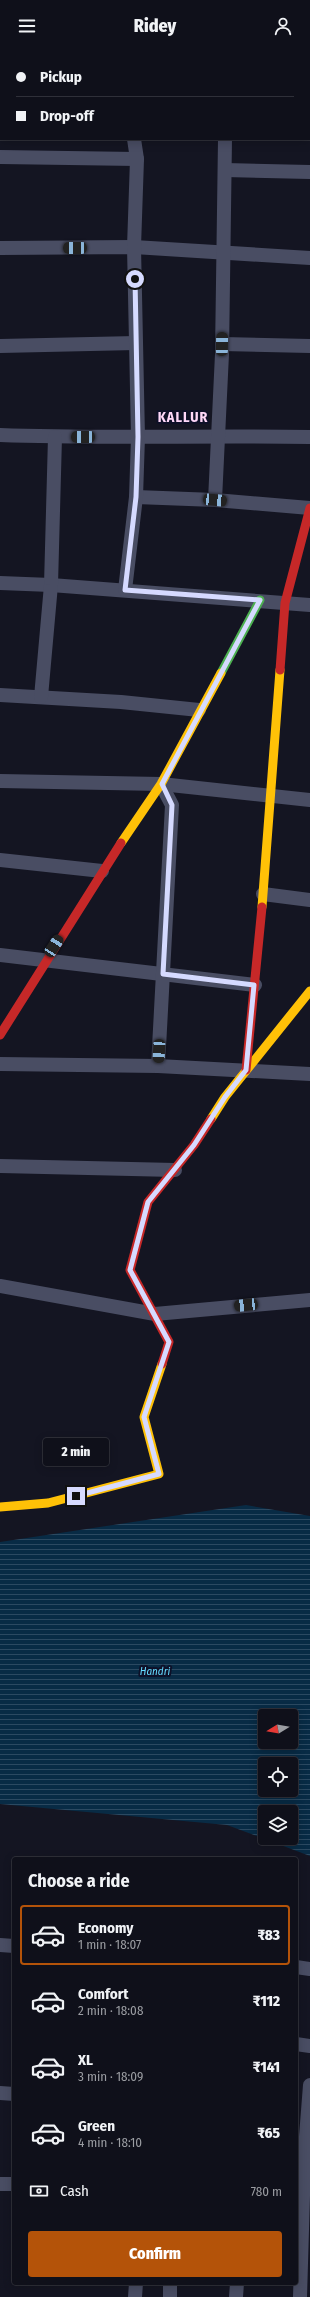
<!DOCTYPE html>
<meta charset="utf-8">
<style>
:root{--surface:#0f101a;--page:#181923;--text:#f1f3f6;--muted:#9b9da2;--line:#2f3039;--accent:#b45309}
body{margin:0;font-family:"Fira Sans Condensed",sans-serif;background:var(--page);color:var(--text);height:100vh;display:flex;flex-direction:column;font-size:15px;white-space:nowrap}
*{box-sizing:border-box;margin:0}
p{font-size:13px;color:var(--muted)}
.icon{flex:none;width:22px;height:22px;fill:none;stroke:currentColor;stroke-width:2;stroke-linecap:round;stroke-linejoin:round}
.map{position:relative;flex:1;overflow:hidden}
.side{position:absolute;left:12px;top:1805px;width:286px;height:428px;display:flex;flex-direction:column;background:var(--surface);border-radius:4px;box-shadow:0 2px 10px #0003,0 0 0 1px var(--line)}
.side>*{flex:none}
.hud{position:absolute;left:0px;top:0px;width:310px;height:88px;box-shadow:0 2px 10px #0003,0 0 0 1px var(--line);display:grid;align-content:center;height:88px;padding:0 16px;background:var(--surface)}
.needle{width:26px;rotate:259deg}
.controls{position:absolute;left:258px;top:1657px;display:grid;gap:8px}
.controls a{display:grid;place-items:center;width:40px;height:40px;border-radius:4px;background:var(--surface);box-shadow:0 2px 10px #0003,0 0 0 1px var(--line);font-size:20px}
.end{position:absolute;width:18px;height:18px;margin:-9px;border:5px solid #d6daff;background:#111;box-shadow:0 0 0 2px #111}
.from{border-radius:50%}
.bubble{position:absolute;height:28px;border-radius:4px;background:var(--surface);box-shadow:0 2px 10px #0003,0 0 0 1px var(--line);font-size:13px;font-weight:800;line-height:28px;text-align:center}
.car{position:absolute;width:12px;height:24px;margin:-12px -6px;border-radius:5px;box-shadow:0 0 3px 1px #0007;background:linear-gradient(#222 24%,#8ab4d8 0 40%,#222 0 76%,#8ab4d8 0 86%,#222 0)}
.hud b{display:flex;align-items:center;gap:14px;height:38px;font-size:15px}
.hud b+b{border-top:1px solid var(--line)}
.hud i{width:10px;height:10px;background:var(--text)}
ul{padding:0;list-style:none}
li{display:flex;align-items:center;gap:12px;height:60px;margin:0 8px 6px;padding:0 8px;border:2px solid transparent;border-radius:4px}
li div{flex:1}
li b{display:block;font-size:15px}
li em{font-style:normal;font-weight:800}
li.selected{border-color:var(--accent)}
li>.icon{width:36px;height:36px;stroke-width:1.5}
h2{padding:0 16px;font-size:18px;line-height:48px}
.pay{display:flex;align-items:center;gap:10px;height:44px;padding:0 16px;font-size:15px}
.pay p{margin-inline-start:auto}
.primary-button{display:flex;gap:8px;margin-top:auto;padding:8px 16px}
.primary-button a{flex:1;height:46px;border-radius:4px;background:var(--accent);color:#fff;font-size:16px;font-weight:800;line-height:46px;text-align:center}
header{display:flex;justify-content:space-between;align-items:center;height:52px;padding:0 16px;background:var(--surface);font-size:18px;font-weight:800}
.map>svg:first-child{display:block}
</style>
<header><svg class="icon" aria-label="menu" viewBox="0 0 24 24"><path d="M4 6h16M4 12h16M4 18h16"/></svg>Ridey<svg class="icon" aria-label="person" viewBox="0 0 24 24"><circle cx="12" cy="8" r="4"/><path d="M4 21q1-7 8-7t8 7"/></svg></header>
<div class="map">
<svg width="310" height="2245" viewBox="0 0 310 2245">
<defs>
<pattern id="water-rules" width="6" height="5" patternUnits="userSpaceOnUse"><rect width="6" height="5" fill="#082b45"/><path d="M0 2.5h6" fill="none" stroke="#2b4961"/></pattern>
</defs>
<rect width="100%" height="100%" fill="#141522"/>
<path fill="url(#water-rules)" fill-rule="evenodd" d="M246 1453 310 1464V1804L227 1773 0 1752V1490ZM265 1664H291V1690H265ZM265 1712H291V1738H265ZM265 1760H291V1786H265Z"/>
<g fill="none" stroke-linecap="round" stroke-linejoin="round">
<g stroke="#494d63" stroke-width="14">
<polyline points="140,1 140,0"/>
<polyline points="309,14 310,14"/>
<polyline points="0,38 1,38"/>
<polyline points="0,105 137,107"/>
<polyline points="225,118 310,120"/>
<polyline points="0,196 134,195 310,206"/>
<polyline points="222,292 310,294"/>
<polyline points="0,294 136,291"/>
<path d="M0 383C103 387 207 383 310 385"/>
<polyline points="136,445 215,448 310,456"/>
<polyline points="215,448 222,302 225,87"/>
<polyline points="0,531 51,533 310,553"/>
<polyline points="125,538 136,445 138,385 134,195 137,107 134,87"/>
<polyline points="0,643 121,650 199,658"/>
<polyline points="41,645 51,533 55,385"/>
<polyline points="0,729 161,732 310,748"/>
<polyline points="0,808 102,819"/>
<polyline points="263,842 310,848"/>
<polyline points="0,903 255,933"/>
<polyline points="0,1012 158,1014 310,1022"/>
<polyline points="158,1014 172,753 161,732"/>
<polyline points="0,1114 175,1118"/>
<polyline points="0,1234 155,1262 310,1248"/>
<polyline points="0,1893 14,1894"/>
<polyline points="296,1915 310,1917"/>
<polyline points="296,1992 310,1994"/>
<polyline points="0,2041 14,2042"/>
<polyline points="0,2132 14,2132"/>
<polyline points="135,2245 136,2231"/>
<polyline points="170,2245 170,2231"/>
<polyline points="236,2245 237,2231"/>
<polyline points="300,2245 304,2110 310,2033"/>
</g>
<polyline stroke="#4caf50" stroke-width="9" points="221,621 260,548"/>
<g stroke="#ffc107" stroke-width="9">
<polyline points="121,791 161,732 221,621"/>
<polyline points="262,855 280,618"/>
<polyline points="211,1067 225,1045 310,939"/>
<polyline points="0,1455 48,1451 159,1422 144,1365 162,1312"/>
</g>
<g stroke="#c62828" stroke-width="9">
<polyline points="280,618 285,551 310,456"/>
<polyline points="0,983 121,791"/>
<polyline points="246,1018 262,855"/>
<polyline points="162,1312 169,1290 130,1218 148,1150 194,1093 211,1067"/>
</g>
</g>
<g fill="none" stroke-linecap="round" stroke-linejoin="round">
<polyline stroke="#d6daff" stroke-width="5" points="76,1444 159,1422 144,1365 169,1290 130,1218 148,1150 194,1093 225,1045 246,1018 254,933 163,922 172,753 162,732 260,548 125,538 136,445 138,385 135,227"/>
</g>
<g text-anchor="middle" stroke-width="4" stroke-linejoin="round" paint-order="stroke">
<g font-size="11" font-style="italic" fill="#64daff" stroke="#0e1028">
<text x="155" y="1623">Handri</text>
</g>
<g font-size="14" font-weight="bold" letter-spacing="1" fill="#ffd8f9" stroke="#0e1028">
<text x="183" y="370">KALLUR</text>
</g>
</g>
</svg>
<div class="controls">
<a><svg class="needle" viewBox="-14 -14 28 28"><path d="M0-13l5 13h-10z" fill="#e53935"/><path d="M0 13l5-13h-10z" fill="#9b9da2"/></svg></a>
<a><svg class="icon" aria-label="locate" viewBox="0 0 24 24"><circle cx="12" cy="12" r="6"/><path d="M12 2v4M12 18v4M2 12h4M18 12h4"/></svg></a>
<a><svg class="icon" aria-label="layers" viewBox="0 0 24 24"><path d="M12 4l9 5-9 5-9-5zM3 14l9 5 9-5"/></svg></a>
</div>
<i class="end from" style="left:135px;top:227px"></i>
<i class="end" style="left:76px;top:1444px"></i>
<div class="bubble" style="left:43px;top:1386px;width:66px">2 min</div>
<i class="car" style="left:75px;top:196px;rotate:270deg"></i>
<i class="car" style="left:222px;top:292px;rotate:1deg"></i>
<i class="car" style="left:83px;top:385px;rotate:270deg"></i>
<i class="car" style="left:215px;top:448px;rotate:95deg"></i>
<i class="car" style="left:54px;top:894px;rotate:33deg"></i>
<i class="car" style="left:159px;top:999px;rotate:183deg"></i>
<i class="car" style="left:246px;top:1253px;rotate:264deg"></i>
<div class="hud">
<b><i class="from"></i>Pickup</b>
<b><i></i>Drop-off</b>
</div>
<section class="side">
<h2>Choose a ride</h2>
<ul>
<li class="selected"><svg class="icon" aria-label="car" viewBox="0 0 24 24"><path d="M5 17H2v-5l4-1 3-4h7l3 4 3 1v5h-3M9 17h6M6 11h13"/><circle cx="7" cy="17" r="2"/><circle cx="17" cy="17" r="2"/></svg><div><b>Economy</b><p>1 min · 18:07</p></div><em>₹83</em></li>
<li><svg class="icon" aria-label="car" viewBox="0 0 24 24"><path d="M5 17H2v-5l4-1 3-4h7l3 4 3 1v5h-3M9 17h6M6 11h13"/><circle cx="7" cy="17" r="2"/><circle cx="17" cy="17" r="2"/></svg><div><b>Comfort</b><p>2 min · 18:08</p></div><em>₹112</em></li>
<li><svg class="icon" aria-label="car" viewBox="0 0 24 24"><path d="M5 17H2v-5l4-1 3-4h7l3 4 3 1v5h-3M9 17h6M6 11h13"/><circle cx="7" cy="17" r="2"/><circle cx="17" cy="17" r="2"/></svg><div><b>XL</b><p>3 min · 18:09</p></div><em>₹141</em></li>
<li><svg class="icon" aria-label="car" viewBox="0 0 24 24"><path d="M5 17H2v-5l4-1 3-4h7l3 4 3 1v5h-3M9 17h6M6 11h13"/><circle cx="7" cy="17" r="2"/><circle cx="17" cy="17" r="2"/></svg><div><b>Green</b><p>4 min · 18:10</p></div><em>₹65</em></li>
</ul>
<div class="pay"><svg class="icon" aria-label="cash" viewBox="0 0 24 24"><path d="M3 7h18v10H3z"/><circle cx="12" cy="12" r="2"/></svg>Cash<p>780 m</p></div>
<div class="primary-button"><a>Confirm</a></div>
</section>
</div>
